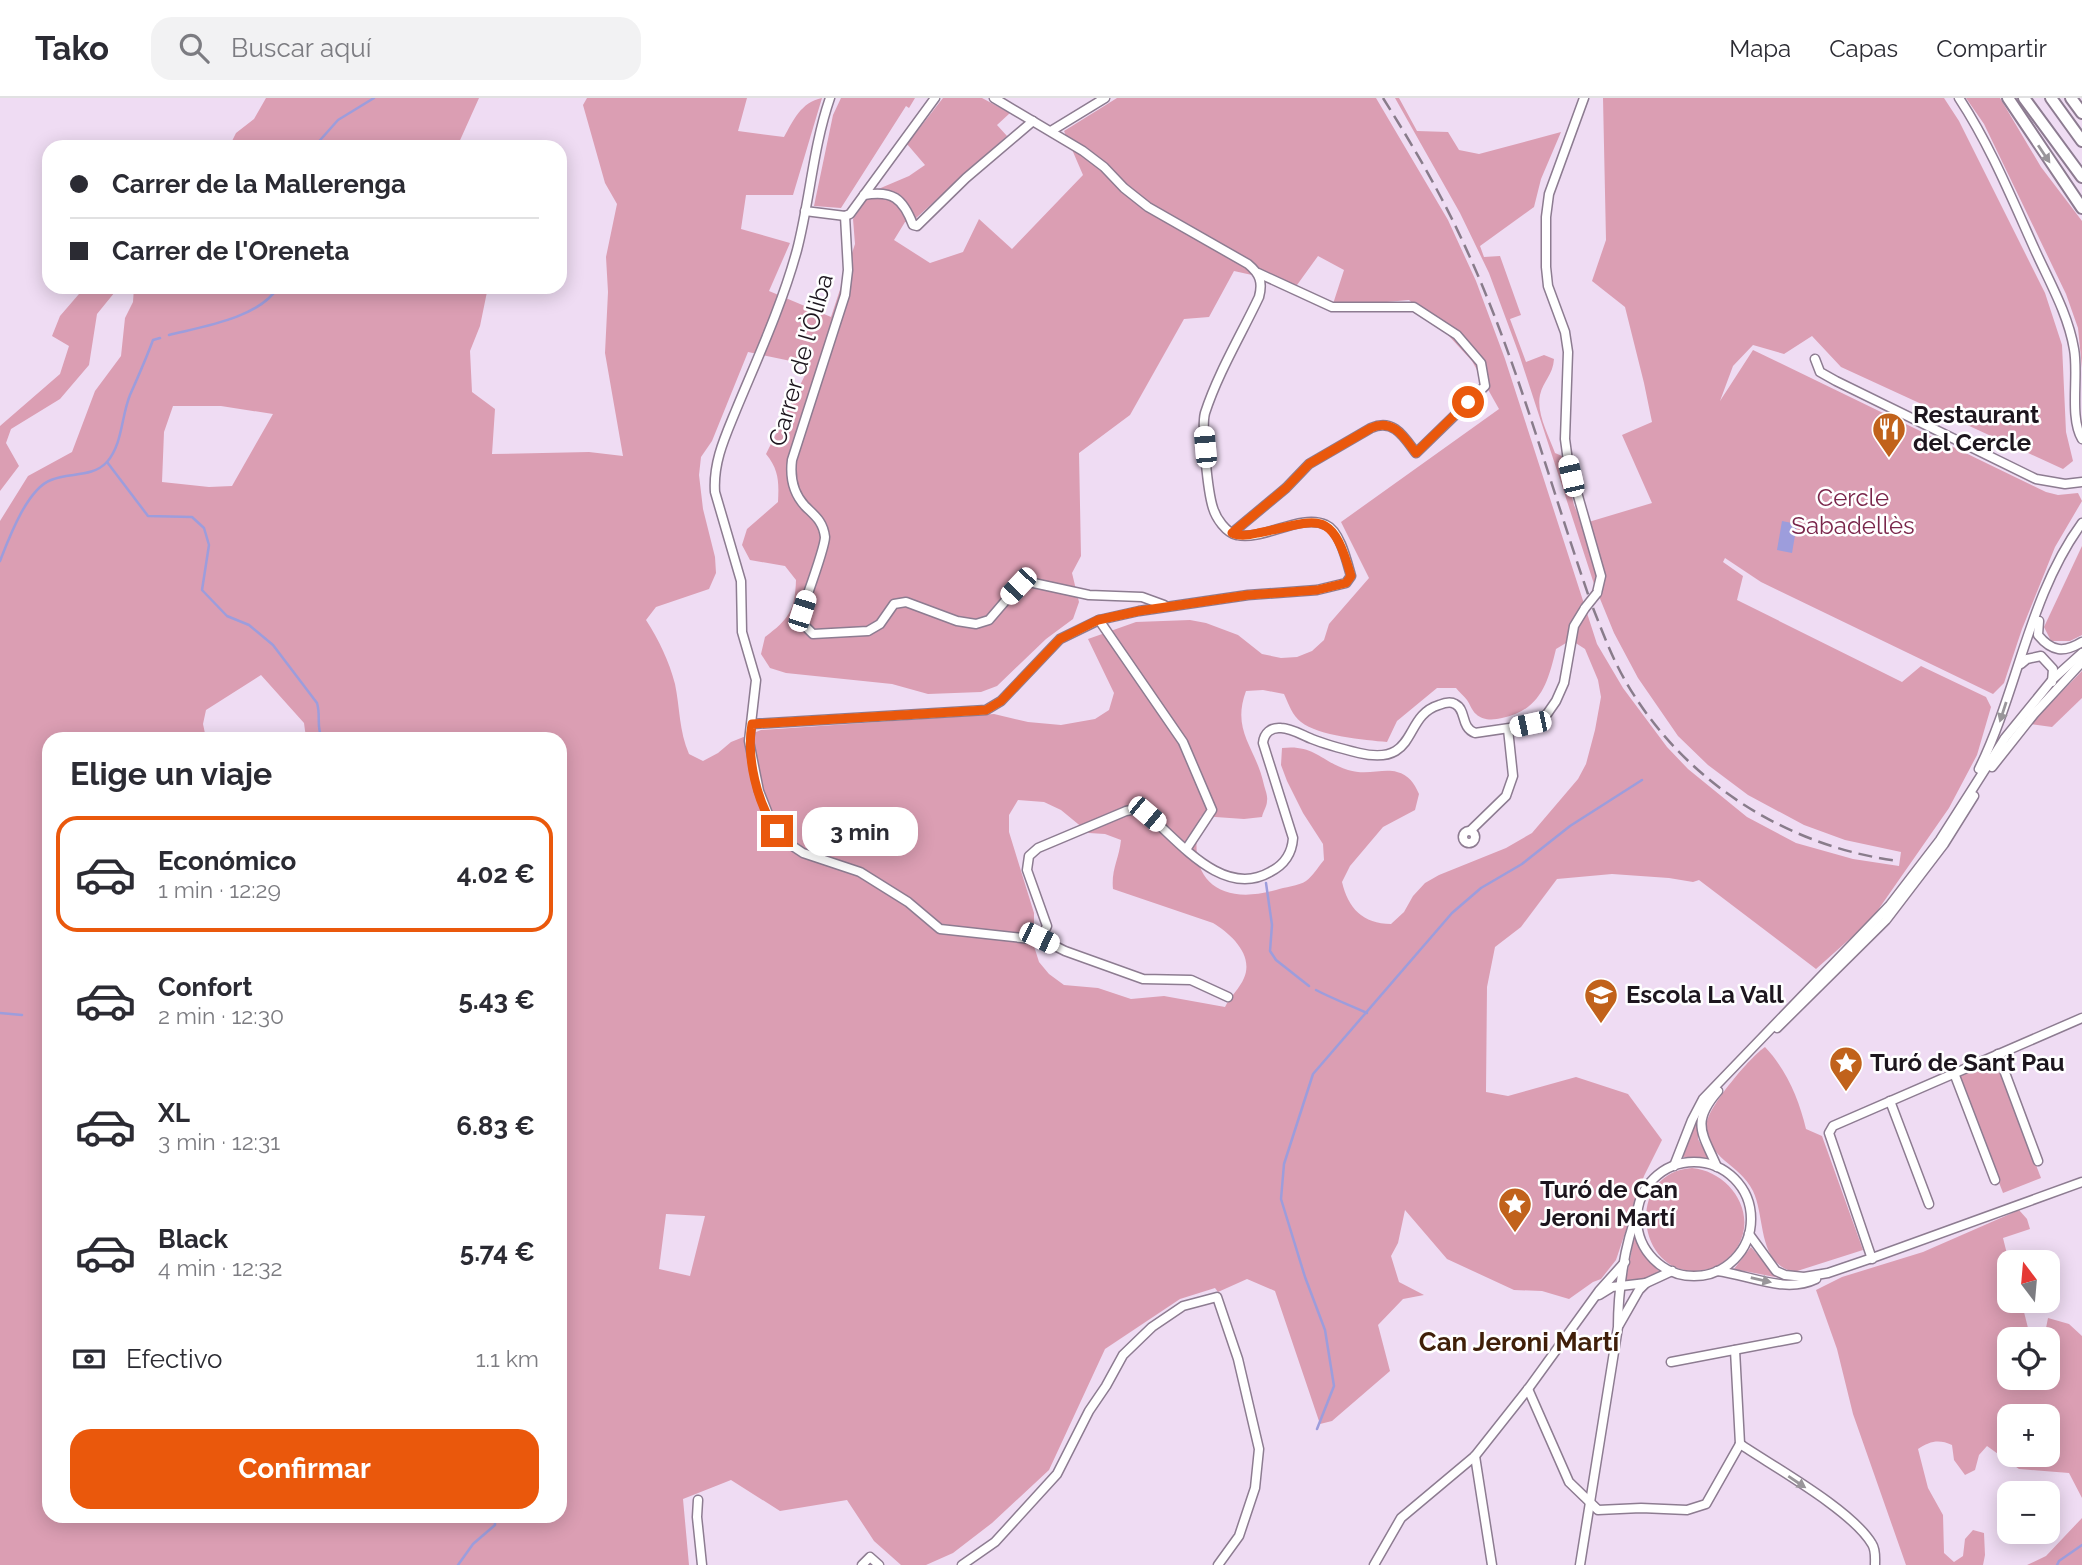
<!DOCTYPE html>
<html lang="es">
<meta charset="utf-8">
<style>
:root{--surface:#fff;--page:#f2f2f3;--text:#2b2b33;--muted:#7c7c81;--line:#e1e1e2;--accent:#ea580c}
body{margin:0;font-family:Raleway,sans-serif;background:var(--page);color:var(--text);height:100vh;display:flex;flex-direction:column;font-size:26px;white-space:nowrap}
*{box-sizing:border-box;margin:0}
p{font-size:23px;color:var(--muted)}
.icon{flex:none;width:38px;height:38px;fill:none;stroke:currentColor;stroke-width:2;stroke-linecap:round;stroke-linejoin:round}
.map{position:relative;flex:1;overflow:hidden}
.sheet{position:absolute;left:42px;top:634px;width:525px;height:791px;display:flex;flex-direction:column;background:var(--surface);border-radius:21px;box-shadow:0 4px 18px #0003}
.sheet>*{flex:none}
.hud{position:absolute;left:42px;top:42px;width:525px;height:154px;border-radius:21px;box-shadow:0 4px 18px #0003;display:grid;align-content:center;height:154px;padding:0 28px;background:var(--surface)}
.needle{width:46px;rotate:344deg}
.tools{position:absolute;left:1997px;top:1152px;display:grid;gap:14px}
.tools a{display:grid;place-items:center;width:63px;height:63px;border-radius:14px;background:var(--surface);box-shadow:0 4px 18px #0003;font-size:35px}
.end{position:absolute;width:32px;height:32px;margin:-16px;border:9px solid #ea580c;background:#fff;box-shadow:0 0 0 4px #fff}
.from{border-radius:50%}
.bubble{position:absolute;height:49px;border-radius:21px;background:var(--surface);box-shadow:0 4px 18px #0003;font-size:23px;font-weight:700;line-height:49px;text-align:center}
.car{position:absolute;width:21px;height:42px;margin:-21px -10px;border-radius:9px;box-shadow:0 0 5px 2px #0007;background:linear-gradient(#fff 24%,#345 0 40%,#fff 0 76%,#345 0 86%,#fff 0)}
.hud b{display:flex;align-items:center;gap:24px;height:66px;font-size:26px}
.hud b+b{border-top:2px solid var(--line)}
.hud i{width:18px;height:18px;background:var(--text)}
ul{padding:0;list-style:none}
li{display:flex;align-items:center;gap:21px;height:116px;margin:0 14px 10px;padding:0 14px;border:4px solid transparent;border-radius:21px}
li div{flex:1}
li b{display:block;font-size:26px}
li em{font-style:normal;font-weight:700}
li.current{border-color:var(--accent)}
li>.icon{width:63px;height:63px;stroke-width:1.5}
h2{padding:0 28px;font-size:32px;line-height:84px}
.pay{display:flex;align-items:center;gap:18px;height:77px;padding:0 28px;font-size:26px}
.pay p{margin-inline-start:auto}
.button{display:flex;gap:14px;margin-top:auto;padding:14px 28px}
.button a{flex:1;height:80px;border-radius:21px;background:var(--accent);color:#fff;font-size:28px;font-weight:700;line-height:80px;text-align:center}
header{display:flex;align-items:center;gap:42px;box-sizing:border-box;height:98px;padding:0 35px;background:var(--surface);border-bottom:2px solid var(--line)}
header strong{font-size:33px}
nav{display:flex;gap:38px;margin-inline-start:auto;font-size:24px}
.search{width:490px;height:63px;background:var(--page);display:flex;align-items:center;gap:18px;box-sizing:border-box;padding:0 24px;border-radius:21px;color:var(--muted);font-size:26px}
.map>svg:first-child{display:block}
</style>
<header>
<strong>Tako</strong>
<div class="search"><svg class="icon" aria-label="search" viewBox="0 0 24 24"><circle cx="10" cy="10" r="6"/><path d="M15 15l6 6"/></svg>Buscar aquí</div>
<nav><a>Mapa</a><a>Capas</a><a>Compartir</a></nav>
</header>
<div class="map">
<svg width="2082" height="1467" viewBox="0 0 2082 1467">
<rect width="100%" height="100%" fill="#efdcf3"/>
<g fill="#db9eb3" fill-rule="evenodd">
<polygon points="266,0 479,0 457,49 229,49 236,35 254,21"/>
<path d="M587 0H747L738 33 784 39C793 23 801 4 822 0L793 97H746L741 131 790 145 769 193 831 219 855 146 853 121 868 99 876 92 909 78 925 67 907 46 943 0H982L1010 15 997 27 1007 38 915 121 905 124 894 142 930 165 963 154 979 121 1012 151 1083 77 1064 33 1117 0H1376L1448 122 1476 183 1505 261 1597 546 1623 590 1667 649 1688 671 1747 719 1796 745 1853 761 1899 768 1901 754 1845 742 1804 727 1748 697 1708 667 1678 638 1638 580 1614 535 1594 486 1519 256 1489 175 1460 115 1395 0H1399L1417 33 1448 34 1459 52 1479 56 1561 34 1541 81 1534 109 1480 148 1484 159 1500 158 1521 217 1510 221 1526 264 1544 257 1554 261C1553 277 1543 283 1540 297 1536 315 1549 338 1555 355L1562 358 1574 407 1582 426 1652 405 1622 337 1652 324 1644 285 1625 209 1592 183 1606 142 1603 0H1944L1959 23 2045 195 2062 247 2066 334 2073 363 2063 371 1841 269 1812 238 1784 256 1753 247 1733 268 1720 303 1753 252 2046 394 2058 397 2078 395 2082 403 2055 449 2022 531 2004 585 1993 596 1761 484 1725 460 1723 464 1743 478 1737 502 1902 584 1921 568 1986 599 1991 609 1977 657 1949 710 1871 822 1816 871 1699 782 1693 784 1669 780 1612 776 1557 781 1521 829 1495 849 1487 889 1486 994 1508 998 1576 979 1628 996 1662 1042 1644 1078 1616 1162 1601 1181 1593 1184 1569 1201 1542 1193 1514 1192 1447 1161 1405 1112 1398 1145 1391 1158 1399 1184 1424 1197 1403 1201 1378 1227 1390 1273 1332 1323 1320 1326 1275 1193 1247 1181 1218 1194 1215 1190 1180 1201 1105 1251 1049 1372 992 1425 953 1455 926 1467H901L874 1443 847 1402 780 1413 731 1382 683 1401 689 1467H0V423L28 378 72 354 95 293 121 258 125 220 133 204 134 189H488L480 228 470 253 472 294 495 311 492 356 589 354 623 358 605 255 608 194 606 159 617 106 605 85 583 7ZM1318 158 1344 172 1332 209 1409 202 1449 238 1472 263 1499 311 1341 424 1369 480 1329 526 1324 542 1312 553 1297 559 1281 560 1262 556 1238 537 1206 525 1190 522 1136 524 1088 541 1114 595 1109 612 1095 621 1061 627 1028 624 994 616 761 632 731 644 718 655 703 663 689 656C679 633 680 610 675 586 669 563 659 542 646 522L656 509 709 491 716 475 715 459 703 411 699 377 701 359 712 343 748 254 810 267 766 356C779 372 779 384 778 404L747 431 742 447 750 462 785 468 796 482C795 512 789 521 765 539L761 556 770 570 786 575 892 586 928 596 981 594 997 588 1046 541 1073 521 1079 504 1072 475 1081 458 1079 355 1130 317 1184 221 1209 219 1234 173 1297 187ZM173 308H221L273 316 232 388 209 389 162 384 164 334ZM1571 542 1585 551 1598 582 1601 599 1595 632 1586 666 1578 681 1532 735 1506 750 1439 777 1425 785 1413 798 1404 814 1391 826C1363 826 1348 810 1342 784L1350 768 1383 729 1415 712 1419 696C1414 685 1409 677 1397 674 1383 670 1367 678 1348 672 1322 664 1314 646 1282 650L1281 667 1287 683 1303 715 1323 746 1324 762C1318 769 1313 778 1306 783 1299 788 1284 789 1276 792 1216 809 1184 778 1201 718L1244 721 1262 719C1263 714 1267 708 1267 703 1268 698 1265 691 1264 687 1256 649 1231 634 1246 593L1263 592 1284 596C1289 607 1292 617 1301 624 1318 638 1365 642 1387 644L1397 623 1437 590H1456C1459 594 1464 598 1467 602 1470 606 1472 613 1476 616 1483 623 1494 622 1502 620 1541 612 1548 584 1556 551ZM261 577 304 625 306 640H560V1418H49V640H206L203 626 206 612ZM1018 702 1044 704 1061 712 1089 735 1105 736 1121 742C1119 761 1111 772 1113 791L1213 825C1231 836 1254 857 1244 880 1240 890 1230 899 1225 909L1164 898 1131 901 1098 890 1064 887 1049 876 1039 864 1034 848V815L1009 734V717ZM666 1116 705 1118 690 1178 659 1171Z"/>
<polygon points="841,0 915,0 909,10 906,8 841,110 814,108 833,17"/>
<polygon points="1966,0 2000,0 2041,69 2082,123 2082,270 2078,230 2066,196 1984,26"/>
<polygon points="85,189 119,189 97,216 89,267 60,301 11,331 6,345 19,368 0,393 0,328 60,276 69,248 52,238 60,218"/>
<polygon points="2082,448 2082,537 2070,543 2051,543 2044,529"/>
<polygon points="2082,573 2082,600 2052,629 2030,626"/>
<path d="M1765 949C1786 971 1799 1001 1806 1031L1822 1038 1863 1152 1794 1174C1757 1165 1766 1121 1753 1093 1739 1064 1705 1062 1707 1025 1708 1009 1751 958 1765 949Z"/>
<polygon points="1995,961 2041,1080 2003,1095 1958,977"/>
<polygon points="1698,1019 1698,1041 1709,1061 1683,1059"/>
<path d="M1692 1070C1728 1073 1758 1113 1738 1148 1731 1160 1718 1170 1704 1172 1637 1184 1622 1075 1692 1070Z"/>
<path d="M2019 1112 2027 1121 2030 1131 2003 1140 2009 1164V1202H2021L2029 1234 2045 1235 2048 1220 2069 1226 2082 1238V1400L2069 1375 2019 1371 1987 1348 1979 1357 1975 1372 1965 1377 1954 1362 1952 1347C1939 1341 1930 1343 1918 1351L1928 1390 1943 1417 1944 1455 1954 1464 1963 1458 1965 1441 1973 1432 1984 1435 1985 1457 1983 1467H1906L1853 1316 1837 1251 1816 1192 1842 1179 1923 1154ZM2009 1241H2048V1279H2009ZM2009 1318H2048V1356H2009Z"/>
<polygon points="1635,1135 1644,1156 1659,1173 1642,1183 1627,1184 1626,1182"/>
<polygon points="1751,1149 1772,1174 1790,1182 1734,1171"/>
<polygon points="2082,1420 2082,1467 2027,1467 2046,1458"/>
</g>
<polygon fill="#9d9ddc" points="1782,423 1797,426 1792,455 1777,452"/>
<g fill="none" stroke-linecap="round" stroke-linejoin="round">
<g stroke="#9d9ddc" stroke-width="2.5">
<polyline points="314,49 338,22 374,0"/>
<path d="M169 237C201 229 260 220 278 189"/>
<path d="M107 364 148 418 192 419 204 430 209 447 202 492 227 518 249 527 273 547 317 605C321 618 316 629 322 640"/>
<path d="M0 463C9 440 27 391 51 382 69 374 92 380 107 364 123 345 121 319 130 297 138 279 146 261 153 242L160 240"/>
<polyline points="1266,785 1272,827 1270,853 1276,862 1309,888"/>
<path d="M1316 892C1333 901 1350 907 1367 915"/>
<polyline points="0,915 22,917"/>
<polyline points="1317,1331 1334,1288 1325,1232 1305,1179 1281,1101 1284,1066 1313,976 1452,815 1481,790 1522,766 1570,728 1642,682"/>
<polyline points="458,1467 473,1446 495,1427 495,1418"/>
<polyline points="2057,1467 2059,1463 2082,1447"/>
</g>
<g stroke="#8d7c91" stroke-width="11">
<g id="minor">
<path d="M830 0C813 49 810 102 797 152 782 207 758 259 736 312 725 339 713 364 715 394L741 483 742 534 756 582 749 643 759 693 772 726 788 745 803 755 860 774 908 804 940 831 1031 841 1042 838 1047 828 1027 772 1029 758 1038 750 1126 713 1136 711 1147 716C1179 743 1223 801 1270 774 1284 767 1292 755 1293 740L1263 645C1264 635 1271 629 1281 630 1291 630 1302 637 1312 641 1327 647 1343 651 1359 655 1419 669 1402 618 1439 607 1444 605 1450 603 1455 606 1467 612 1460 629 1475 635L1530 627 1547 616 1556 603 1564 585 1574 528 1585 510"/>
<polyline points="1584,0 1549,96 1546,119 1546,169 1548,188 1565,234 1568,254 1565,341 1568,363 1601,478 1597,495"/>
<path d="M1959 0C1990 47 2012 101 2035 152 2050 185 2068 216 2074 251 2079 277 2069 319 2082 341"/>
<polyline points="1051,33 1105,0"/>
<path d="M864 97C892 92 903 100 913 127L917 128 966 80 1033 23"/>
<polyline points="805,113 845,118"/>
<path d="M845 118 848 172 845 197 792 362C790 378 793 395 805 408 815 418 823 423 825 439 825 450 806 500 802 513L801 524 813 536 868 533 880 526 894 506 906 504 957 523 976 526 989 522 1018 488 1029 484 1089 497 1142 499 1164 507"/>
<polyline points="845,118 850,116 935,0"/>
<polyline points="1815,261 1820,274 1836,283 2036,381 2065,386 2082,384"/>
<path d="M1232 435 1286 390 1309 366 1371 330C1394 320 1404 339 1416 355L1485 288 1481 265 1457 237 1414 209H1332L1258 175"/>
<polyline points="1099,522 1183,644 1212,712 1187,750"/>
<path d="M2039 523 2038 537C2052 554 2064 555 2082 544"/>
<polyline points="2021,566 2027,561 2041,558 2053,571 2052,584"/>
<path d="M752 626 986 612 1001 603 1060 541 1099 522 1139 513 1248 497 1317 492 1346 485 1351 478C1347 464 1340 433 1326 427 1301 415 1263 443 1237 437 1226 435 1216 420 1213 410 1208 395 1201 330 1205 315 1218 275 1241 237 1259 199 1263 184 1260 176 1248 166L1148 109 1124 90 1104 69 1083 53 994 0"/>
<polyline points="1992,669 2034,616 2082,564"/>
<path d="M1979 671C2018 592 2029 497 2082 425"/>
<circle cx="1469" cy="739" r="6"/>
<polyline points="1470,733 1506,698 1513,678 1508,631"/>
<polyline points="1039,840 1065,853 1143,881 1191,882 1228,899"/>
<polyline points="1777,930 1886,822 1944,746 1974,698"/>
<polyline points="1998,956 2038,1063"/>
<polyline points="1954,975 1995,1082"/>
<polyline points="1890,1003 1929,1106"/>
<circle cx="1694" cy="1121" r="57"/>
<polyline points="1674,1068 1692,1022 1703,1001 1890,807 1940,742 2005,640 2053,581 2082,555"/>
<path d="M1717 1069C1703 1036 1690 1025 1718 993"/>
<polyline points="1749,1136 1776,1173 1785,1177 1804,1179 1828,1175 1875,1159 2082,1084"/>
<polyline points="1872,1161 1829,1035 1833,1028 2082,920"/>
<path d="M1717 1173C1750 1177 1785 1196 1816 1181"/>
<polyline points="1599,1197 1612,1189 1646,1185"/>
<polyline points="1619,1227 1639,1192 1646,1185 1672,1173"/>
<polyline points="1735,1252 1740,1346"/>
<polyline points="1671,1264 1797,1240"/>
<polyline points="1528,1291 1569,1384 1598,1412 1641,1410 1687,1412 1706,1406 1740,1346"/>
<path d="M1740 1346C1774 1369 1852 1412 1872 1446 1876 1452 1875 1460 1875 1467"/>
<polyline points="1475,1358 1492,1467"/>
<polyline points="698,1402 697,1419 702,1467"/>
<polyline points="862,1467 870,1459 879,1467"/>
<polyline points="962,1467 995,1444 1057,1376 1089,1313 1106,1288 1123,1257 1152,1229 1183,1208 1217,1199 1238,1261 1259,1351 1255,1390 1239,1438 1218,1467"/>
<polyline points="1374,1467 1401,1420 1475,1358 1528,1291 1599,1193 1625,1164"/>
<path d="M1580 1467 1618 1229C1618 1195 1624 1146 1638 1114"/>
</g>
</g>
<g stroke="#8d7c91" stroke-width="14">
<g id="highway">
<polyline points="2008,0 2082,110"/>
<polyline points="2024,0 2082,79"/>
<polyline points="2051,0 2082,43"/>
<polyline points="2071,0 2082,15"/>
</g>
</g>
<use href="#minor" stroke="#fff" stroke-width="8"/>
<use href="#highway" stroke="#fff" stroke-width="10"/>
<g stroke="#897c8b" stroke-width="2.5" stroke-dasharray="14 7" stroke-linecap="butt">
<path d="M1383 0C1412 46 1440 94 1463 144 1516 257 1548 381 1589 499"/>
<path d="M1593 510C1603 535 1612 560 1626 584 1683 683 1787 749 1899 763"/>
</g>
<g stroke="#8d7c91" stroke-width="11" stroke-linecap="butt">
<polyline id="minor-bridge" points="1585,510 1597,495"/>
</g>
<use href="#minor-bridge" stroke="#fff" stroke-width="8"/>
</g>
<defs><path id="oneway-solid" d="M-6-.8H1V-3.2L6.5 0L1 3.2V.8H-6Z" transform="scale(1.75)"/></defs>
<g fill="#99969a">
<use href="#oneway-solid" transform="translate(2044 56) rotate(56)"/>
<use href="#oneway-solid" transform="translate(2003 614) rotate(108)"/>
<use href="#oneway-solid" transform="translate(1761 1182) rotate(13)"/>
<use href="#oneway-solid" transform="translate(1797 1384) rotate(34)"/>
</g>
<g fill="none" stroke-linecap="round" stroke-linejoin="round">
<path stroke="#ea580c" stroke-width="9" d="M777 733C757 706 746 659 752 626L986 612 1001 603 1060 541 1098 522 1139 513 1248 497 1317 492 1346 485 1351 478C1331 408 1319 423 1258 435 1250 437 1240 439 1232 435L1286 390 1309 366 1371 330C1393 320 1404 339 1416 355L1468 304"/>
</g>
<defs>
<g id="restaurant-pin" transform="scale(1.75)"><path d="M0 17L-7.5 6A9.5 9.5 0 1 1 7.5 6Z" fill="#c1621b" stroke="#fff"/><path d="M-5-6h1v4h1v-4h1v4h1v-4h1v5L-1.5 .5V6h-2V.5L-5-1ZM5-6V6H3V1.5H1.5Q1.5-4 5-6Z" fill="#fff"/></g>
<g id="school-pin" transform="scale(1.75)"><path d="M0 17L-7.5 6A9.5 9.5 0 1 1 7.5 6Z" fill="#c1621b" stroke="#fff"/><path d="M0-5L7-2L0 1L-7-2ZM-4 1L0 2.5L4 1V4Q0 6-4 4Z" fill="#fff"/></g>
<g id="sight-pin" transform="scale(1.75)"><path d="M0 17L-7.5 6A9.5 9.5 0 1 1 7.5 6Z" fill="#c1621b" stroke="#fff"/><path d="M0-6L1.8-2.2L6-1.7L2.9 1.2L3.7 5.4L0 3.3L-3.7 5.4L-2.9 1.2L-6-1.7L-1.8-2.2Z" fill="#fff"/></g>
</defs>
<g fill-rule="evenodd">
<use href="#restaurant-pin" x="1889" y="331"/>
<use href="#school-pin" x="1601" y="897"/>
<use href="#sight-pin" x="1846" y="965"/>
<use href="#sight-pin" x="1515" y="1106"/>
</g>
<g text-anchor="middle" stroke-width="5" stroke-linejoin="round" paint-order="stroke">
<g font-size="24" fill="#1d161e" stroke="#fff">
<text transform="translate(801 262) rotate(-74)" y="8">Carrer de l'Òliba</text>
</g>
<g font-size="24" font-weight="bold" fill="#1d161e" stroke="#fff" text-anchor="start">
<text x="1913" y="325">Restaurant<tspan x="1913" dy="28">del Cercle</tspan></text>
<text x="1626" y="905">Escola La Vall</text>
<text x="1870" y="973">Turó de Sant Pau</text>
<text x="1540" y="1100">Turó de Can<tspan x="1540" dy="28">Jeroni Martí</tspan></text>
</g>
<g font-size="24" fill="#7a264b" stroke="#fff">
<text x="1853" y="408">Cercle<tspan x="1853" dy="28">Sabadellès</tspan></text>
</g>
<g font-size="26" font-weight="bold" fill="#401f09" stroke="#fff">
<text x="1519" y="1253">Can Jeroni Martí</text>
</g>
</g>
</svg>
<div class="tools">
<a><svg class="needle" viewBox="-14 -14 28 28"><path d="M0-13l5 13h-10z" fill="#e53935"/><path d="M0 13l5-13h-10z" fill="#7c7c81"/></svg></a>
<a><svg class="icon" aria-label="locate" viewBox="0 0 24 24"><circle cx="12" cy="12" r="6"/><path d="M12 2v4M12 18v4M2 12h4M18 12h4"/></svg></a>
<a>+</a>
<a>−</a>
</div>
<i class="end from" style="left:1468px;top:304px"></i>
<i class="end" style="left:777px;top:733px"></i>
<div class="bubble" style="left:802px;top:709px;width:116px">3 min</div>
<i class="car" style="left:1205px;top:349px;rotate:355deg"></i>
<i class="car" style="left:1571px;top:378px;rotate:347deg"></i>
<i class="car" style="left:1018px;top:488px;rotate:223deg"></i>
<i class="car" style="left:802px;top:513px;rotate:18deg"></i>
<i class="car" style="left:1530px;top:626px;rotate:258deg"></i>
<i class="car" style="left:1147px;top:716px;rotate:130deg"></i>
<i class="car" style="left:1039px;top:840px;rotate:116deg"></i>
<div class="hud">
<b><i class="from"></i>Carrer de la Mallerenga</b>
<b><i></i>Carrer de l'Oreneta</b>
</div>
<section class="sheet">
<h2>Elige un viaje</h2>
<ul>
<li class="current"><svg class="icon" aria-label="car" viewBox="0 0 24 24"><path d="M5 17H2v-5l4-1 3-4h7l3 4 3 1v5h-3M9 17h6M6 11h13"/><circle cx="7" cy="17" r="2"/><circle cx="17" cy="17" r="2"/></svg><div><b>Económico</b><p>1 min · 12:29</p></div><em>4.02 €</em></li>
<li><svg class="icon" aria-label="car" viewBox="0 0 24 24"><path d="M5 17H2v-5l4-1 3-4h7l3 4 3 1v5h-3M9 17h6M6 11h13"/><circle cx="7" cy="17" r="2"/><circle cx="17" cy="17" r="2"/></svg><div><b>Confort</b><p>2 min · 12:30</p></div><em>5.43 €</em></li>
<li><svg class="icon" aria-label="car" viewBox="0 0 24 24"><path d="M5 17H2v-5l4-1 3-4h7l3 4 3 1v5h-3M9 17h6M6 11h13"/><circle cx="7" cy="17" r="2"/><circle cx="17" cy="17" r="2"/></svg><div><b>XL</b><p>3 min · 12:31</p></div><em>6.83 €</em></li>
<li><svg class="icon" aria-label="car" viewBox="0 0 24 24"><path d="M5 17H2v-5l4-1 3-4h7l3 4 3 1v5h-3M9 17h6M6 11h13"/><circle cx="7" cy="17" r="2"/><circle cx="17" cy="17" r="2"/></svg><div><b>Black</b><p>4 min · 12:32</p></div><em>5.74 €</em></li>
</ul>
<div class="pay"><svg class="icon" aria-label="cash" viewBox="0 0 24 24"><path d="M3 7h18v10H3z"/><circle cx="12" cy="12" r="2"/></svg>Efectivo<p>1.1 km</p></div>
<div class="button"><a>Confirmar</a></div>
</section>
</div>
